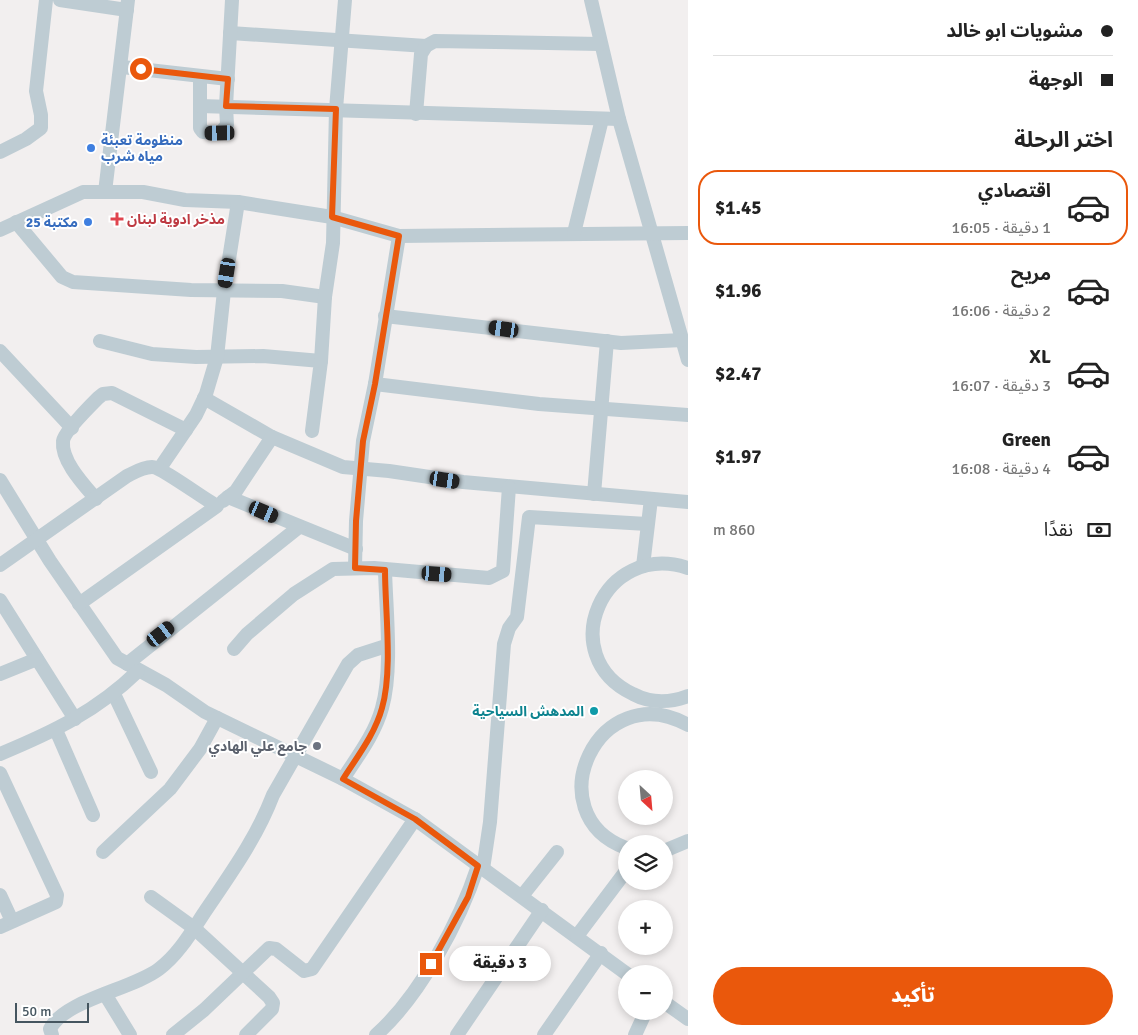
<!DOCTYPE html>
<html lang="ar">
<meta charset="utf-8">
<style>
:root{--surface:#fff;--page:#f2f2f2;--text:#222;--muted:#767676;--line:#e0e0e0;--accent:#ea580c}
body{margin:0;font-family:Signika,"Noto Sans Arabic",sans-serif;background:var(--page);color:var(--text);direction:rtl;height:100vh;display:flex;flex-direction:column;font-size:19px;white-space:nowrap}
*{box-sizing:border-box;margin:0}
p{font-size:16px;color:var(--muted)}
.icon{flex:none;width:28px;height:28px;fill:none;stroke:currentColor;stroke-width:2;stroke-linecap:round;stroke-linejoin:round}
.map{position:relative;flex:1;overflow:hidden;direction:ltr}
.drawer{display:flex;flex-direction:column;background:var(--surface);width:450px}
.drawer>*{flex:none}
.hud{display:grid;align-content:center;height:110px;padding:0 25px;background:var(--surface)}
.needle{width:32px;rotate:154deg}
.tools{position:absolute;left:618px;top:770px;display:grid;gap:10px}
.tools a{display:grid;place-items:center;width:55px;height:55px;border-radius:50%;background:var(--surface);box-shadow:0 2px 8px #0003;font-size:25px}
.scale{position:absolute;left:15px;bottom:12px;width:74px;box-sizing:border-box;padding-left:5px;border:2px solid #45555f;border-top:0;font-size:14px;line-height:18px;white-space:nowrap;color:#45555f;-webkit-text-stroke:4px #fff;paint-order:stroke}
.end{position:absolute;width:22px;height:22px;margin:-11px;border:6px solid #ea580c;background:#fff;box-shadow:0 0 0 2px #fff}
.from{border-radius:50%}
.bubble{position:absolute;height:35px;border-radius:18px;background:var(--surface);box-shadow:0 2px 8px #0003;font-size:16px;font-weight:800;line-height:35px;text-align:center;direction:rtl}
.car{position:absolute;width:15px;height:30px;margin:-15px -8px;border-radius:6px;box-shadow:0 0 4px 1px #0007;background:linear-gradient(#222 24%,#8ab4d8 0 40%,#222 0 76%,#8ab4d8 0 86%,#222 0)}
.hud b{display:flex;align-items:center;gap:18px;height:48px;font-size:19px}
.hud b+b{border-top:1px solid var(--line)}
.hud i{width:12px;height:12px;background:var(--text)}
ul{padding:0;list-style:none}
li{display:flex;align-items:center;gap:15px;height:75px;margin:0 10px 8px;padding:0 15px;border:2px solid transparent;border-radius:20px}
li div{flex:1}
li b{display:block;font-size:19px}
li em{font-style:normal;font-weight:800}
li.active{border-color:var(--accent)}
li>.icon{width:45px;height:45px;stroke-width:1.5}
h2{padding:0 25px;font-size:22px;line-height:60px}
.pay{display:flex;align-items:center;gap:12px;height:55px;padding:0 25px;font-size:19px}
.pay p{margin-inline-start:auto}
.cta{display:flex;gap:10px;margin-top:auto;padding:10px 25px}
.cta a{flex:1;height:58px;border-radius:30px;background:var(--accent);color:#fff;font-size:20px;font-weight:800;line-height:58px;text-align:center}
main{display:flex;flex:1;min-height:0}
.map>svg:first-child{display:block}
</style>
<main>
<section class="drawer">
<div class="hud">
<b><i class="from"></i>مشويات ابو خالد</b>
<b><i></i>الوجهة</b>
</div>
<h2>اختر الرحلة</h2>
<ul>
<li class="active"><svg class="icon" aria-label="car" viewBox="0 0 24 24"><path d="M5 17H2v-5l4-1 3-4h7l3 4 3 1v5h-3M9 17h6M6 11h13"/><circle cx="7" cy="17" r="2"/><circle cx="17" cy="17" r="2"/></svg><div><b>اقتصادي</b><p>1 دقيقة · 16:05</p></div><em>$1.45</em></li>
<li><svg class="icon" aria-label="car" viewBox="0 0 24 24"><path d="M5 17H2v-5l4-1 3-4h7l3 4 3 1v5h-3M9 17h6M6 11h13"/><circle cx="7" cy="17" r="2"/><circle cx="17" cy="17" r="2"/></svg><div><b>مريح</b><p>2 دقيقة · 16:06</p></div><em>$1.96</em></li>
<li><svg class="icon" aria-label="car" viewBox="0 0 24 24"><path d="M5 17H2v-5l4-1 3-4h7l3 4 3 1v5h-3M9 17h6M6 11h13"/><circle cx="7" cy="17" r="2"/><circle cx="17" cy="17" r="2"/></svg><div><b>XL</b><p>3 دقيقة · 16:07</p></div><em>$2.47</em></li>
<li><svg class="icon" aria-label="car" viewBox="0 0 24 24"><path d="M5 17H2v-5l4-1 3-4h7l3 4 3 1v5h-3M9 17h6M6 11h13"/><circle cx="7" cy="17" r="2"/><circle cx="17" cy="17" r="2"/></svg><div><b>Green</b><p>4 دقيقة · 16:08</p></div><em>$1.97</em></li>
</ul>
<div class="pay"><svg class="icon" aria-label="cash" viewBox="0 0 24 24"><path d="M3 7h18v10H3z"/><circle cx="12" cy="12" r="2"/></svg>نقدًا<p>860 m</p></div>
<div class="cta"><a>تأكيد</a></div>
</section>
<div class="map">
<svg width="688" height="1035" viewBox="0 0 688 1035">
<rect width="100%" height="100%" fill="#f2efef"/>
<g fill="none" stroke-linecap="round" stroke-linejoin="round">
<g stroke="#beccd3" stroke-width="14">
<polyline points="60,0 127,10"/>
<polyline points="591,0 619,119 688,360"/>
<polyline points="230,33 426,46"/>
<polyline points="122,67 228,79"/>
<polyline points="200,76 200,128 203,132 220,133 227,125 226,106 232,0"/>
<polyline points="200,106 619,119"/>
<polyline points="416,114 421,54 426,46 435,41 600,44"/>
<polyline points="0,152 26,139 41,128 41,115 36,91 46,0"/>
<polyline points="105,192 128,0"/>
<polyline points="16,222 62,277 73,282 191,290 282,291 325,297"/>
<polyline points="0,230 83,192 143,192 185,200 238,202 332,217 399,236 688,233"/>
<polyline points="574,233 602,119"/>
<polyline points="385,316 621,343 682,340"/>
<polyline points="100,341 152,354 196,357 263,356 321,361 312,431"/>
<polyline points="0,351 72,428"/>
<polyline points="321,361 325,297 333,243 336,109 345,0"/>
<polyline points="375,384 539,404 688,415"/>
<polyline points="204,398 272,437 343,467 389,471 463,482 688,502"/>
<polyline points="160,468 196,415 206,394 217,357 224,291 238,202"/>
<polyline points="0,480 50,561 117,658 166,685 205,712 343,779 415,819 627,974"/>
<polyline points="594,494 607,341"/>
<polyline points="228,497 356,549"/>
<path d="M96 499C84 485 61 461 63 441 64 432 90 406 98 398L103 394 112 393 186 430"/>
<polyline points="223,501 236,491 272,437"/>
<path d="M0 565 127 476C135 472 143 467 152 467 161 467 204 499 217 506L79 604"/>
<polyline points="643,566 651,499"/>
<polyline points="355,568 356,521 363,441 375,384 399,236"/>
<path d="M688 568C603 540 553 656 633 694 650 703 670 703 688 696"/>
<polyline points="0,600 75,719"/>
<polyline points="234,649 247,634 294,594 333,569 374,568 489,578 503,571 509,487"/>
<polyline points="127,664 299,527"/>
<polyline points="0,674 37,659"/>
<polyline points="114,694 151,772"/>
<polyline points="56,730 93,815"/>
<path d="M0 754C53 732 97 711 138 671"/>
<polyline points="0,773 57,895 56,902 0,927"/>
<path d="M343 779C357 757 375 734 382 708 393 670 386 610 385 570"/>
<path d="M626 848C535 814 598 675 688 725"/>
<polyline points="664,851 688,841"/>
<polyline points="103,852 170,789 200,749 217,718"/>
<polyline points="483,869 490,822 504,644 509,628 517,617 529,517 647,524"/>
<polyline points="0,895 12,921"/>
<polyline points="522,896 557,852"/>
<polyline points="151,897 194,928 269,997 273,1003 272,1009 246,1035"/>
<polyline points="577,936 626,871"/>
<polyline points="105,994 130,1035"/>
<polyline points="664,1002 688,1019"/>
<path d="M52 1035 50 1029C64 1000 133 989 159 969 179 954 192 931 206 910 231 873 257 837 273 795L348 664 358 655 386 646"/>
<polyline points="173,1035 204,1010 269,948 276,949 304,971 312,969 415,819"/>
<path d="M376 1035C420 996 460 921 478 866"/>
<polyline points="457,1035 542,910"/>
<polyline points="544,1035 601,953"/>
<polyline points="635,1035 646,1011"/>
</g>
</g>
<g fill="none" stroke-linecap="round" stroke-linejoin="round">
<path stroke="#ea580c" stroke-width="6" d="M141 69 228 79 226 106 336 109 332 217 399 236 375 384 363 441 356 521 355 568 385 570C385 610 393 670 382 708 375 734 357 757 343 779L415 819 478 866 468 897 431 964"/>
</g>
<g fill="#3f7fe0" stroke="#fff" stroke-width="2">
<circle cx="91" cy="148" r="5"/>
<circle cx="88" cy="222" r="5"/>
</g>
<path fill="#e0444e" stroke="#fff" stroke-width="2" d="M114.5 211.5h5v5h5v5h-5v5h-5v-5h-5v-5h5z"/>
<circle fill="#0f9aa8" stroke="#fff" stroke-width="2" cx="594" cy="711" r="5"/>
<circle fill="#6b7280" stroke="#fff" stroke-width="2" cx="317" cy="746" r="5"/>
<g text-anchor="middle" stroke-width="4" stroke-linejoin="round" paint-order="stroke">
<g font-size="14" font-weight="bold" fill="#366cbe" stroke="#fff" text-anchor="start">
<text x="101" y="145">منظومة تعبئة<tspan x="101" dy="16">مياه شرب</tspan></text>
<text x="78" y="227" text-anchor="end">مكتبة 25</text>
</g>
<g font-size="14" font-weight="bold" fill="#be3a42" stroke="#fff" text-anchor="start">
<text x="127" y="224">مذخر ادوية لبنان</text>
</g>
<g font-size="14" font-weight="bold" fill="#0d838f" stroke="#fff" text-anchor="end">
<text x="584" y="716">المدهش السياحية</text>
</g>
<g font-size="14" font-weight="bold" fill="#5b616d" stroke="#fff" text-anchor="end">
<text x="307" y="751">جامع علي الهادي</text>
</g>
</g>
</svg>
<div class="tools">
<a><svg class="needle" viewBox="-14 -14 28 28"><path d="M0-13l5 13h-10z" fill="#e53935"/><path d="M0 13l5-13h-10z" fill="#767676"/></svg></a>
<a><svg class="icon" aria-label="layers" viewBox="0 0 24 24"><path d="M12 4l9 5-9 5-9-5zM3 14l9 5 9-5"/></svg></a>
<a>+</a>
<a>−</a>
</div>
<div class="scale">50 m</div>
<i class="end from" style="left:141px;top:69px"></i>
<i class="end" style="left:431px;top:964px"></i>
<div class="bubble" style="left:449px;top:946px;width:102px">3 دقيقة</div>
<i class="car" style="left:220px;top:133px;rotate:269deg"></i>
<i class="car" style="left:227px;top:273px;rotate:189deg"></i>
<i class="car" style="left:504px;top:329px;rotate:278deg"></i>
<i class="car" style="left:445px;top:480px;rotate:99deg"></i>
<i class="car" style="left:264px;top:512px;rotate:113deg"></i>
<i class="car" style="left:437px;top:574px;rotate:94deg"></i>
<i class="car" style="left:161px;top:634px;rotate:52deg"></i>
</div>
</main>
